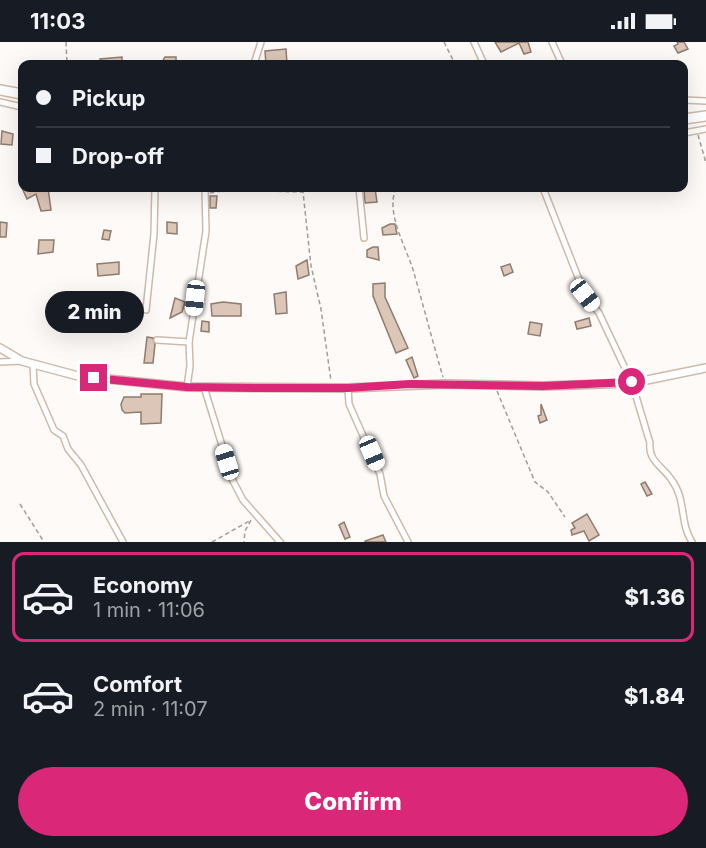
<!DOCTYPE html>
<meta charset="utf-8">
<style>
:root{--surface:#171b24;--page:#20242c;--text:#f1f3f6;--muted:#9ea1a6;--line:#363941;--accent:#db2777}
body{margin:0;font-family:Inter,sans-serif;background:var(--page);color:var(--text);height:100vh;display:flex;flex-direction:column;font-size:22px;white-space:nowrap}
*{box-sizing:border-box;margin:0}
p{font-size:20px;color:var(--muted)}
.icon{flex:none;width:33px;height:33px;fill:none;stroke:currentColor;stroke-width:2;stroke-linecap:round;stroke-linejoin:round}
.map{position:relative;height:500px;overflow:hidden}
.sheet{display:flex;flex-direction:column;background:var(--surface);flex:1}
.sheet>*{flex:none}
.banner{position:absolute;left:18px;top:18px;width:670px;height:132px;border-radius:12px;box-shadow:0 6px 24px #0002;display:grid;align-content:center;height:132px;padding:0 18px;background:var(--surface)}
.end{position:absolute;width:27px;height:27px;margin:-14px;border:8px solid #db2777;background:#fff;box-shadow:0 0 0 3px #fff}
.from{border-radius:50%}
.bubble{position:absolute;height:42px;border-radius:21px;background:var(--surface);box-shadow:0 6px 24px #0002;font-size:20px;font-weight:800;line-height:42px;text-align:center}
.car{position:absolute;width:18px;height:36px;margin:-18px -9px;border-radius:8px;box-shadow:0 0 4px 2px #0007;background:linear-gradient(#fff 24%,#345 0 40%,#fff 0 76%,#345 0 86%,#fff 0)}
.banner b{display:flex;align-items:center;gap:21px;height:57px;font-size:22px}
.banner b+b{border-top:2px solid var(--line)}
.banner i{width:15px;height:15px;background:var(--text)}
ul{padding:10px 0 0;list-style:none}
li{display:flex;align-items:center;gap:18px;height:90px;margin:0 12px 9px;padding:0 6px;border:3px solid transparent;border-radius:12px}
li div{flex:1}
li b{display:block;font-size:22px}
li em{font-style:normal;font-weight:800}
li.current{border-color:var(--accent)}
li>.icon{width:54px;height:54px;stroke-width:1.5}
.primary-button{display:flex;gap:12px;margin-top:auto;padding:12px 18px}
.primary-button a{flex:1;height:69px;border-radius:36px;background:var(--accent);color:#fff;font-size:24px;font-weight:800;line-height:69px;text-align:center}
.status{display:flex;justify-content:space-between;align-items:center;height:42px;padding:0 30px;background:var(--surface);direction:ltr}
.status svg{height:16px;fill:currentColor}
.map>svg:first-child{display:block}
</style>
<div class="status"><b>11:03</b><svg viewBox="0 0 49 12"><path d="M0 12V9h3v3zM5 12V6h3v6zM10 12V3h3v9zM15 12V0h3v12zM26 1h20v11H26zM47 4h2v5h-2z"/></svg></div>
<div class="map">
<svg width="706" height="500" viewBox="0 0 706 500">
<rect width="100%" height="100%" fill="#fefaf7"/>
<g fill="#dbc6b7" stroke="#8f7c6e" stroke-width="1.5">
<polygon points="495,0 528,0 531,10 524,12 519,1 501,10"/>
<polygon points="677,0 684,0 688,7 678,11 674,4 678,2"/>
<polygon points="286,7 287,22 266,22 265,9"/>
<polygon points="122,15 122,19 100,22 100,17"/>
<polygon points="165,15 176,15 176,22 161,22"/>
<polygon points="2,89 13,92 12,103 1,102"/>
<polygon points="22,146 48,146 51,168 41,169 36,152 27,157"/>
<polygon points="375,146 377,160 365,161 364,147"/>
<polygon points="210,154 217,154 216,166 210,166"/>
<polygon points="0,180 7,181 6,195 0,195"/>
<polygon points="167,180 177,181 177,192 167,191"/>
<polygon points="390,182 395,182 397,192 383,193 382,186"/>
<polygon points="104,188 111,189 109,198 102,197"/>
<polygon points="39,198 54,198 53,210 38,212"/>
<polygon points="373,205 378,205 379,218 367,215 367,208"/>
<polygon points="307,218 309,233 298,237 296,224"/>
<polygon points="119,220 119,232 98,234 97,222"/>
<polygon points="510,222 513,230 504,234 501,225"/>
<polygon points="385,241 385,255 408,306 396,311 373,254 373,242"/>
<polygon points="286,250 287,271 276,272 274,252"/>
<polygon points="120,256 125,256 124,259 137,261 137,267 128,264 118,271 112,269"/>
<polygon points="175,256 185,260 182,270 170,276"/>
<polygon points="223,260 241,262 241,274 212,274 211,262"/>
<polygon points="589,276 591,284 577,287 575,280"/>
<polygon points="202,279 209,280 209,290 201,289"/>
<polygon points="530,280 542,282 540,294 528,292"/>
<polygon points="147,295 153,296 155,302 153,321 144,321"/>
<polygon points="412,315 418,334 414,336 406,318"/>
<polygon points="141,352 162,352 161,381 141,382 141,370 125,371 122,368 121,362 124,355 141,355"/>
<polygon points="541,362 547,378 540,381 538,374 541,373"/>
<polygon points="645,440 652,452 647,454 641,442"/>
<polygon points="587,472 599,493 589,499 584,489 572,493 571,488 575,486 572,481"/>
<polygon points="344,480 350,495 345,497 339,483"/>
<polygon points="383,493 386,500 365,500 365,499"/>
</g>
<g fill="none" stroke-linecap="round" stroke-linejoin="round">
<g stroke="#cebaaa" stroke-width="8">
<g id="minor">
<polyline points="474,0 484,22"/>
<polyline points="552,0 562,22"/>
<polyline points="254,22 261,0"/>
<polyline points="684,58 706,59"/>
<polyline points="0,60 22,65"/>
<polyline points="684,91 706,87"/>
<polyline points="359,146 364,196"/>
<path d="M543 146 585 253 599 271 632 341 650 401C648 419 662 424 671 437 687 458 679 480 692 500"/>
<polyline points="146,268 154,192 155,146"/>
<polyline points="157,298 189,300"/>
<polyline points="0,320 22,319"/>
<polyline points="33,323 34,342 54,388 63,394 68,407 81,423 123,500"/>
<polyline points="187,345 190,324 189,300 206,189 205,146"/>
<polyline points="204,345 233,439 243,458 280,500"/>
<polyline points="348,346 349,362 380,432 384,454 408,500"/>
</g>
</g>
<g stroke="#cebaaa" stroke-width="10">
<polyline id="tertiary" points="0,306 22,319 78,334 187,345 348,346 445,342 543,344 632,341 706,326"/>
</g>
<g stroke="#cebaaa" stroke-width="12">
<g id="trunk">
<polyline points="0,48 22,52"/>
<polyline points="684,77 706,74"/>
</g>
</g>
<g stroke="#a39d98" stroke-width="1.5" stroke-dasharray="4.5 3" stroke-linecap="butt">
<polyline points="66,0 67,22"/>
<polyline points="444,0 455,22"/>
<polyline points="698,93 706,121"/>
<path d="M396 146C385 172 407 206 414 231 424 266 433 301 443 335"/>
<polyline points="210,151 228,148 303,150 311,224 321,267 331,339"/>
<polyline points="497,349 535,440 548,450 565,475"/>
<polyline points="20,462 44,500"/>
<polyline points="212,500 251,478 245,489 244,500"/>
</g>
<use href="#minor" stroke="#fff" stroke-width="5"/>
<use href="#tertiary" stroke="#fff" stroke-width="7"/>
<use href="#trunk" stroke="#fff" stroke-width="9"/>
</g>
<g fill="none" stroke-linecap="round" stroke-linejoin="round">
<polyline stroke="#db2777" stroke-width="8" points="94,336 187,345 254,346 348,346 410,342 543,344 632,340"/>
</g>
</svg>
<i class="end from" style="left:632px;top:340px"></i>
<i class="end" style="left:94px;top:336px"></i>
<div class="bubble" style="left:45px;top:249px;width:99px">2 min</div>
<i class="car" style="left:585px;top:253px;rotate:142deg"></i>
<i class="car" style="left:195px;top:256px;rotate:186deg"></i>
<i class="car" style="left:372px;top:411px;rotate:157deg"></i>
<i class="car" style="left:227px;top:420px;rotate:343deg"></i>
<div class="banner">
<b><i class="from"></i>Pickup</b>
<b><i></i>Drop-off</b>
</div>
</div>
<section class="sheet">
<ul>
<li class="current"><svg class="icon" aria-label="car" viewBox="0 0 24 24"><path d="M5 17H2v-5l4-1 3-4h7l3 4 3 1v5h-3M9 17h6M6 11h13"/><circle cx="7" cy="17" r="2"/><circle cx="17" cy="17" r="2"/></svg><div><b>Economy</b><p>1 min · 11:06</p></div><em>$1.36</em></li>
<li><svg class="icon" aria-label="car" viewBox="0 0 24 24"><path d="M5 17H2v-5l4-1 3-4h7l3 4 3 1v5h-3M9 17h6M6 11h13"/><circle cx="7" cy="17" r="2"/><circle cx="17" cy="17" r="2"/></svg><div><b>Comfort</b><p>2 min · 11:07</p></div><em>$1.84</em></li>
</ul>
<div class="primary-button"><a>Confirm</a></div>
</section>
